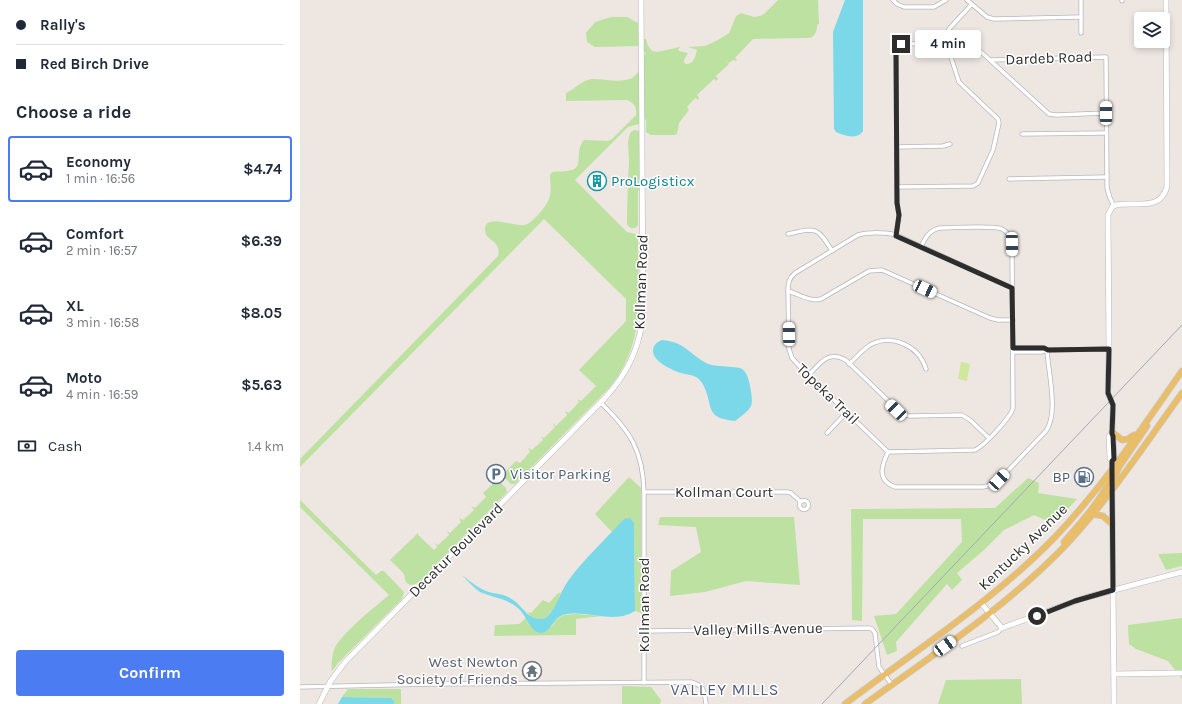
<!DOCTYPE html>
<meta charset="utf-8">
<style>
:root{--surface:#fff;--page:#f2f2f3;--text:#1f2937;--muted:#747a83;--line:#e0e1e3;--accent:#4b7cf1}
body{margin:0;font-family:Karla,sans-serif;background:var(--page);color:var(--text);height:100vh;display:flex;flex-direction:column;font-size:15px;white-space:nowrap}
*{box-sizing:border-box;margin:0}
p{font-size:13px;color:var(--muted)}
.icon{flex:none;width:22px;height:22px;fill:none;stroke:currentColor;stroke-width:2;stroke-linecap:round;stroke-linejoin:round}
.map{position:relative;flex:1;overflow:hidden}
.drawer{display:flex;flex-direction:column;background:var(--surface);width:300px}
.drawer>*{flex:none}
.guide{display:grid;align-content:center;height:88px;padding:0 16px;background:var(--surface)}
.controls{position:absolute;left:834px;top:12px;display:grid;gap:8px}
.controls a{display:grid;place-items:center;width:36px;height:36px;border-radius:4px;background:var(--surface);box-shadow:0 2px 6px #0003;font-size:20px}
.end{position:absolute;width:18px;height:18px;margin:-9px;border:5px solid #2d2d2d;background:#fff;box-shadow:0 0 0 2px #fff}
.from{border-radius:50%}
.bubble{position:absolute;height:28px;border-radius:4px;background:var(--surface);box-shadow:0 2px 6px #0003;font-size:13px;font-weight:700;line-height:28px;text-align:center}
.car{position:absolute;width:12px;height:24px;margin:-12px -6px;border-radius:5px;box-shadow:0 0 3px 1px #0007;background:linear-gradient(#fff 24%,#345 0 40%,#fff 0 76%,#345 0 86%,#fff 0)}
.guide b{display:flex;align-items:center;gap:14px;height:38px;font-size:15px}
.guide b+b{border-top:1px solid var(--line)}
.guide i{width:10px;height:10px;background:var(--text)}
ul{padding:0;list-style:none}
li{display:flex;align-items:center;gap:12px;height:66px;margin:0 8px 6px;padding:0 8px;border:2px solid transparent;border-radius:4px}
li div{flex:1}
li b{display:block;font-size:15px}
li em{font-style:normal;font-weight:700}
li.current{border-color:var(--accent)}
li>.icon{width:36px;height:36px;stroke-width:1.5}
h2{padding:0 16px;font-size:18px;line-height:48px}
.pay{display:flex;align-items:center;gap:10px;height:44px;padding:0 16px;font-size:15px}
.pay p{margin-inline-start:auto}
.button{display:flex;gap:8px;margin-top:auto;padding:8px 16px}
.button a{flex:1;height:46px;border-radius:4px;background:var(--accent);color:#fff;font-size:16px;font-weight:700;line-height:46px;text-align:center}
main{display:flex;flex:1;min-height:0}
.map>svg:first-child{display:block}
</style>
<main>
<section class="drawer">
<div class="guide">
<b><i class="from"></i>Rally's</b>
<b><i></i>Red Birch Drive</b>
</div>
<h2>Choose a ride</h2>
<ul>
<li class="current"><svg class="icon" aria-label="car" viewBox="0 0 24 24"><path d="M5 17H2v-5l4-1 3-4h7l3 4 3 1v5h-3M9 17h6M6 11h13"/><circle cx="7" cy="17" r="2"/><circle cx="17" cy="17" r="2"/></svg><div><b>Economy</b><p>1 min · 16:56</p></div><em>$4.74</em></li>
<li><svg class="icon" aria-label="car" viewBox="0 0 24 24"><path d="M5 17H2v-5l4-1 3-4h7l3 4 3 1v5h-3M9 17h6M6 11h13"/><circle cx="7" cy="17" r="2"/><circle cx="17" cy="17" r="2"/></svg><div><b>Comfort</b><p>2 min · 16:57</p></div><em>$6.39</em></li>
<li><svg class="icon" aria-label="car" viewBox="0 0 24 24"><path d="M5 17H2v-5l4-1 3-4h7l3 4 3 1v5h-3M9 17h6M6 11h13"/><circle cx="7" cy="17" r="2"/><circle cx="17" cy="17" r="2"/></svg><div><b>XL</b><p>3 min · 16:58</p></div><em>$8.05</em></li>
<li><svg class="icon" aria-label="car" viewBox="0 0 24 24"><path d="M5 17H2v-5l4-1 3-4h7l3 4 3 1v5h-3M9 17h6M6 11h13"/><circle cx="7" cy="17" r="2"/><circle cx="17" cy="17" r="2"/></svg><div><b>Moto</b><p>4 min · 16:59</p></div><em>$5.63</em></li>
</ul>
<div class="pay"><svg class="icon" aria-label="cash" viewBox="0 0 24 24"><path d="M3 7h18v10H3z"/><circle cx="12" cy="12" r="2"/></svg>Cash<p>1.4 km</p></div>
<div class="button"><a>Confirm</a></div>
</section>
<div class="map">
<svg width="882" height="704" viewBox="0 0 882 704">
<rect width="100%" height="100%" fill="#eee7e1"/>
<g fill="#bde1a1">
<path d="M478 0H518L519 24 517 25C517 31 515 37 509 38L453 39 435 58 437 60 436 61 433 60 429 63 426 60 429 64 416 76 418 79 416 81 414 79 397 95 399 98 398 100 395 98 387 107 389 110 379 123 377 134 374 135H351L346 132V121L344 114V89L345 85 344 82V55L346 54 344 52V39H346L348 46 352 51 357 52 380 47 378 50 379 51 388 53 384 60V62L386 64C394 64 395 57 397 50L388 47 405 46 418 40 429 33 436 16 441 13 454 17 460 16 464 14Z"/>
<polygon points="311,17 327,17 338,23 338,46 295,47 287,42 286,33 295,22"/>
<path d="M339 71V124L328 127 275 180 327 232 336 234 338 238C338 293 347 341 310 387L215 484H211L204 477V473L216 461 220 463 230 452 228 448 232 450 243 440 241 436 244 438 255 427 252 423 256 426 267 415 265 411 269 413 279 402 277 399 281 401 296 386 279 370 326 321V299L244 219 0 467V459L198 256C201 244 193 243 186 235 179 210 213 227 224 225 232 224 246 207 249 199 252 192 250 182 250 175L252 172C258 171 266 172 272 170 284 167 274 151 284 140L308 141 312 139 336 115C337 107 334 103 327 100L266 101V93C275 89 281 81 291 79 303 78 320 84 332 78 334 77 337 73 339 71Z"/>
<path d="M334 130 340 131V191H338V225C335 230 329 229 327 224 327 203 328 182 329 160 329 152 326 139 331 132Z"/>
<polygon points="329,477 341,488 341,613 335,611 334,523 324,519 312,532 295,514"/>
<polygon points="728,478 739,483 738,493 777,499 754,524 734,515 704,530 684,550 657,573 662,580 652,590 647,584 596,642 597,651 587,655 574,616 596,614 662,542 661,519 563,519 562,621 552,620 551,509 695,508"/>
<path d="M196 481 200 482 206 488 207 492 118 583 111 585C102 582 107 578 103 573 99 568 94 564 90 560L118 533V535L134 550 137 547 135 543 138 545 149 535 147 531 150 533 161 522 159 518 163 520 174 510 171 506 175 508 186 497 183 493Z"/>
<path d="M0 500 76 575 81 571H84L104 592 102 599 39 662 32 671C31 667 32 655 34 650 39 635 76 606 89 595L0 507Z"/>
<polygon points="360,517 494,517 500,585 446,581 405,592 370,596 371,571 401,552 396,527 358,525"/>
<polygon points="882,553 882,566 866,570 858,554"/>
<path d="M261 592 257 604 246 618C237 621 232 619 227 612L231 613 243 600 249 603 257 594Z"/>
<path d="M277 614 302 616 276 619V635L194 636 195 625 219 624 226 618 230 625 251 627C260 614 262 615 277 614Z"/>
<polygon points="882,618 882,679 868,661 836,649 829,644 828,625"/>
<polygon points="721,679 722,704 638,704 646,680"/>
<polygon points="322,686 351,687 361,700 360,704 322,704"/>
<polygon points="48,689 101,689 101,704 94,704 94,701 90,698 42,697"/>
</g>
<polygon fill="#d0e79d" points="661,362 670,364 667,381 658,379"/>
<g fill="#7ad8e9">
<path d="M545 0H563V131C557 140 545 136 536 132L534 129 533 32Z"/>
<path d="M362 340C385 342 388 353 406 363 413 367 431 366 440 368 442 369 444 370 445 372 449 376 454 401 451 406 448 412 440 417 435 421 402 418 415 404 402 383 401 381 398 378 396 377 390 374 383 374 378 372 370 369 353 361 353 351 353 345 357 342 362 340Z"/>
<path d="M330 518 334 523 335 611C313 625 286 609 263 615 253 618 250 634 240 633 231 632 225 614 219 609 207 598 194 598 180 592 174 588 168 581 162 575 171 582 179 589 189 592 196 594 204 594 210 598 225 606 227 623 246 618 258 606 259 594 268 581 283 560 304 541 321 522L324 519Z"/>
<polygon points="42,697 91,698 94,701 94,704 38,704"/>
</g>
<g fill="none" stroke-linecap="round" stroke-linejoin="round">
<g stroke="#b4b7bf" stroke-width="5">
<g id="street">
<polyline points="593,0 597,4 604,7 634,7 646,0"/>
<polyline points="667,0 687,17 694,19 781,17"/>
<polyline points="781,0 781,33"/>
<polyline points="822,0 822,1"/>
<polyline points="680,51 749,114 756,115 806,113"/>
<polyline points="691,60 806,57 807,188 810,198 814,206"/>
<polyline points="722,134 806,133"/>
<polyline points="597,147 643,146 650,144"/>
<polyline points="709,179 807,177"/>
<polyline points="597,187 673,186 678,183 693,150 699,123 698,119 659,82 647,45 646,38 649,29 672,4"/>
<path d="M488 234C516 228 517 226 532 251"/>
<polyline points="596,235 599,215 597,203 596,50 599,45 603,44 646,43"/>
<path d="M488 291C499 294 510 302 521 299L569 271 582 270 690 318 698 320H713"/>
<polyline points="713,348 744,348 747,350 809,349"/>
<polyline points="713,352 742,352 747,350"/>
<path d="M549 364C556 358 562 350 570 345 592 333 619 346 626 369"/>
<path d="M509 375C520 363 529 349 547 361L602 414 610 416 662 415 670 420 689 438"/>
<path d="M301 403C330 431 343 450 344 492V683"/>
<polyline points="527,433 547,412"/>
<path d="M588 452 504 371 492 358 489 349 488 291C488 283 489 278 495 273L558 235C568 232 585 232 596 235L712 288"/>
<path d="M588 452 675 450C684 446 711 417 713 408L712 244C711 238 708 232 702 229 693 225 652 228 640 228 629 230 625 238 621 247"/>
<path d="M588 452C582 465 576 480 595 487H683L691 485 698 481 746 431C759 413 748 372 747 350"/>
<polyline points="344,492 487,492 491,493 501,502"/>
<circle cx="504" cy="505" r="4.5"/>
<polyline points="344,631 569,628 572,629 575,633 579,667 592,685"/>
<polyline points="662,646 698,632 702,628"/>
<path d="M0 687 133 684 391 682C405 686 404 691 406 704"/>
</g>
</g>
<g stroke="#b4b7bf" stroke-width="6">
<g id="secondary">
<polyline points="812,461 810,459 809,436 812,434"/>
<polyline points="681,603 702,628 784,598 882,572"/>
<polyline points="814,674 882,673"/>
<path d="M19 704 30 682 45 662 305 398C328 373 342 343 343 309L341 0"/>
<path d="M814 704 812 469V461L814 459 813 435 812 434 813 405 808 393 809 349 808 215 812 207 816 205C836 201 861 212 867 186L866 0"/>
</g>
</g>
<g stroke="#c8c8c8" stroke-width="7">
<g id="primary">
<polyline points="812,432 822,440 828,439 834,435"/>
<polyline points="813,480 819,467 847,426"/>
<polyline points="792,514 803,516 812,524"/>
<path d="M764 542C781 522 802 500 812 475"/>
<path d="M545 704C616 650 693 601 755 537 803 487 842 428 882 371"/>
<path d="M565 704C633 655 703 609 762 549 807 502 844 446 882 393"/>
</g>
</g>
<use href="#street" stroke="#fff" stroke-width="3.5"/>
<use href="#secondary" stroke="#fff" stroke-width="5"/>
<use href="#primary" stroke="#eabe69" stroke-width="5.5"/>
<polyline stroke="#a3a8b6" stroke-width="1" points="522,704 882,325"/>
</g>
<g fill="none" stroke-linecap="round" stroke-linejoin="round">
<polyline stroke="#2d2d2d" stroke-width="5" points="601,44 598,46 596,51 597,203 599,215 596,236 712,288 713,348 744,348 748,350 809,349 808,393 813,405 812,434 813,436 814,459 812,461 812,469 813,590 775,601 737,616"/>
</g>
<defs>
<g id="building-ring" transform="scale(1)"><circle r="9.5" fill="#fff" stroke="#0f9aa8" stroke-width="1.5"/><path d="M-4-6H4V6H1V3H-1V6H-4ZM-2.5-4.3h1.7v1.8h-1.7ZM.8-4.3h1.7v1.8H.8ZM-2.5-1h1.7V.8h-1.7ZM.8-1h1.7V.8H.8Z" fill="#0f9aa8"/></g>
<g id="parking-ring" transform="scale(1)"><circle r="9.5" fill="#fff" stroke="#5c6f8a" stroke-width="1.5"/><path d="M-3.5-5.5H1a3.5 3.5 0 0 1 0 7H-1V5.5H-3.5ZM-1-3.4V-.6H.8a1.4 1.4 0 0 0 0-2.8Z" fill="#5c6f8a"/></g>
<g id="fuel-ring" transform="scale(1)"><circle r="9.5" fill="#fff" stroke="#5c6f8a" stroke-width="1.5"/><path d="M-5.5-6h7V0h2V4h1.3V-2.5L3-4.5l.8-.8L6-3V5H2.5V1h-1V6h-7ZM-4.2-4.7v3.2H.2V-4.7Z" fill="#5c6f8a"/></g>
<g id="temple-ring" transform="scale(1)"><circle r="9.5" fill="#fff" stroke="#6b7280" stroke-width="1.5"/><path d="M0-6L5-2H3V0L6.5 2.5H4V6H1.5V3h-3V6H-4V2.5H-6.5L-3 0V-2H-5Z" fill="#6b7280"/></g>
</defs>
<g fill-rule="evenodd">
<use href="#building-ring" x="297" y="181"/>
<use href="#parking-ring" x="196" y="474"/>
<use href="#fuel-ring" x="784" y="477"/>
<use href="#temple-ring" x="232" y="671"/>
</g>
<g text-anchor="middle" stroke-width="3" stroke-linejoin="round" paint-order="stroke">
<g font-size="15" fill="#2d2d2d" stroke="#fff">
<text transform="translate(749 58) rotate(-2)" y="5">Dardeb Road</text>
<text transform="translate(341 282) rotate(-88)" y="5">Kollman Road</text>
<text transform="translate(528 394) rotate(44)" y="5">Topeka Trail</text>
<text x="424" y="497">Kollman Court</text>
<text transform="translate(723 547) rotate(-44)" y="5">Kentucky Avenue</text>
<text transform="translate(156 550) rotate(-45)" y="5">Decatur Boulevard</text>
<text transform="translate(344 605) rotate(-90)" y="5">Kollman Road</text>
<text transform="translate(458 629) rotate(-1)" y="5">Valley Mills Avenue</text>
</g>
<g font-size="15" fill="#0d838f" stroke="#fff" text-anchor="start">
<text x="311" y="186">ProLogisticx</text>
</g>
<g font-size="15" fill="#4e5e75" stroke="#fff" text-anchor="start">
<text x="210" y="479">Visitor Parking</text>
<text x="770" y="482" text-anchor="end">BP</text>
</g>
<g font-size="15" fill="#5b616d" stroke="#fff" text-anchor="end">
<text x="218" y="667">West Newton<tspan x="218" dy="17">Society of Friends</tspan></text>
</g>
<g font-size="16" letter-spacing="1" fill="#4f5c7c" stroke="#fff">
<text x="425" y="695">VALLEY MILLS</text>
</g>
</g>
</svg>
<div class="controls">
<a><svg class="icon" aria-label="layers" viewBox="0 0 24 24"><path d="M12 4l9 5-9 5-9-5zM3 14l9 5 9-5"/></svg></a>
</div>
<i class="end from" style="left:737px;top:616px"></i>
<i class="end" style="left:601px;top:44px"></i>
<div class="bubble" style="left:615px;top:30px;width:66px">4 min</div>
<i class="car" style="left:806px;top:113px;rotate:0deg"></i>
<i class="car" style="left:712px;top:244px;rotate:179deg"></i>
<i class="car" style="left:625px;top:289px;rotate:115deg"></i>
<i class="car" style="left:489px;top:334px;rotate:359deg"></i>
<i class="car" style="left:596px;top:410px;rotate:314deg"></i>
<i class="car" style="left:699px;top:480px;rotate:43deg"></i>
<i class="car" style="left:645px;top:646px;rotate:54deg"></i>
</div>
</main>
